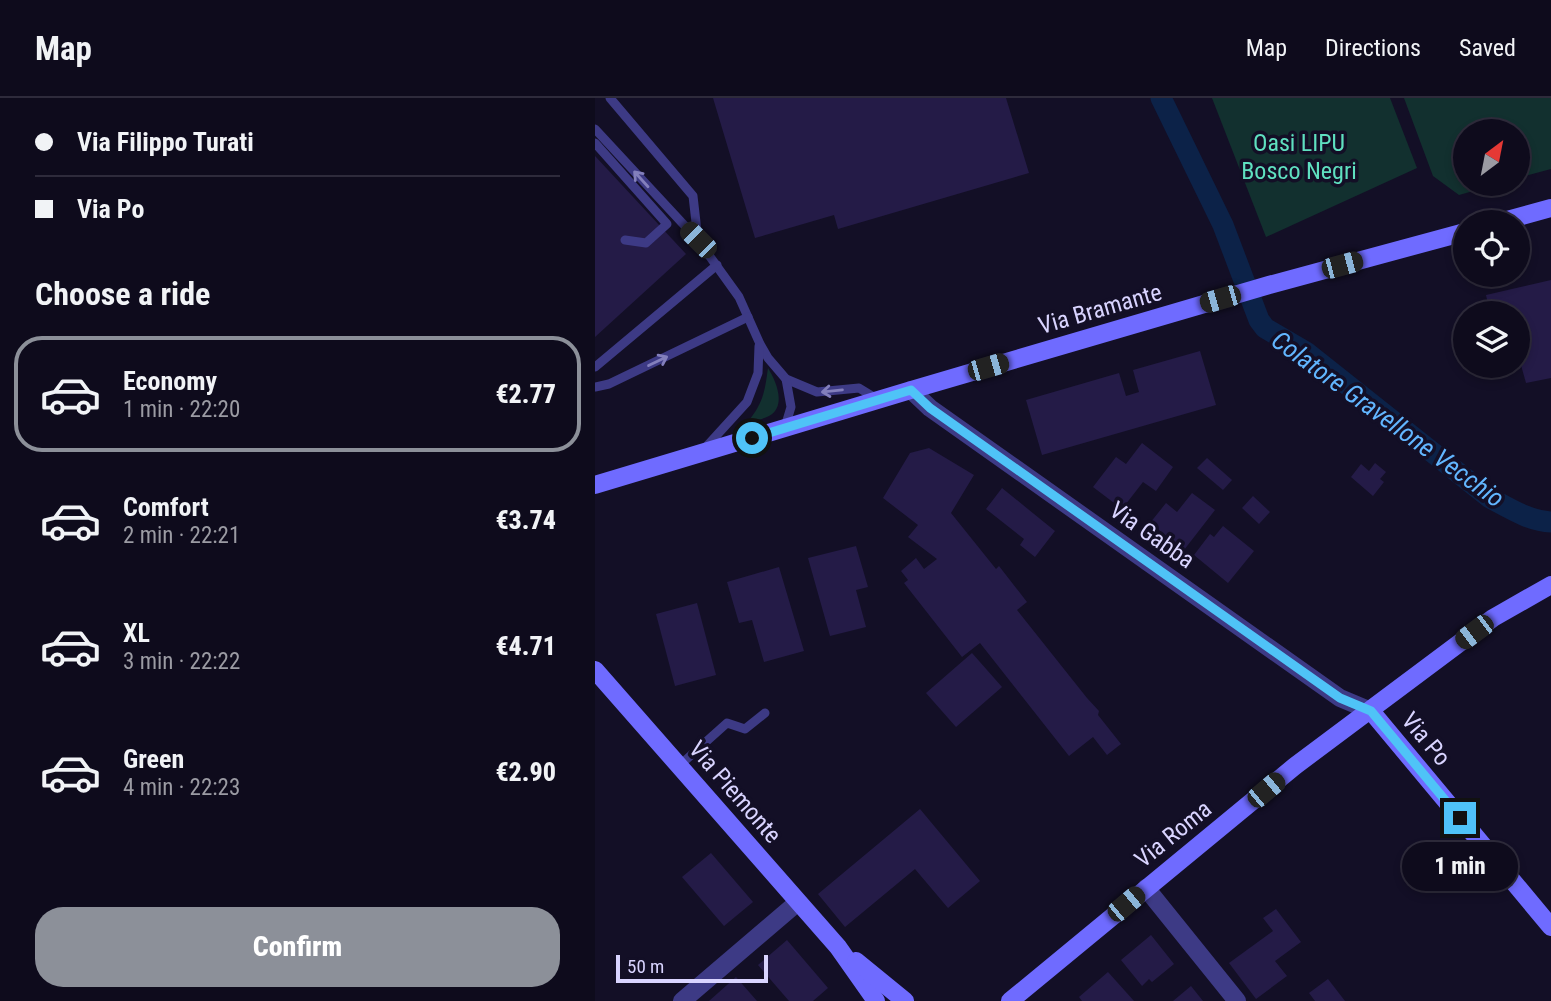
<!DOCTYPE html>
<meta charset="utf-8">
<style>
:root{--surface:#0e0b1c;--page:#1c1929;--text:#f1f3f6;--muted:#9b9ba3;--line:#2e2b3b;--accent:#8c9099}
body{margin:0;font-family:"Roboto Condensed",sans-serif;background:var(--page);color:var(--text);height:100vh;display:flex;flex-direction:column;font-size:26px;white-space:nowrap}
*{box-sizing:border-box;margin:0}
p{font-size:23px;color:var(--muted)}
.icon{flex:none;width:38px;height:38px;fill:none;stroke:currentColor;stroke-width:2;stroke-linecap:round;stroke-linejoin:round}
.map{position:relative;flex:1;overflow:hidden}
.panel{display:flex;flex-direction:column;background:var(--surface);width:595px}
.panel>*{flex:none}
.hud{display:grid;align-content:center;height:154px;padding:0 35px;background:var(--surface)}
.needle{width:46px;rotate:32deg}
.tools{position:absolute;left:858px;top:21px;display:grid;gap:14px}
.tools a{display:grid;place-items:center;width:77px;height:77px;border-radius:50%;background:var(--surface);box-shadow:0 4px 10px #0003,0 0 0 2px var(--line);font-size:35px}
.scale{position:absolute;left:21px;bottom:18px;width:152px;box-sizing:border-box;padding-left:7px;border:4px solid #d9d4ff;border-top:0;font-size:19px;line-height:24px;white-space:nowrap;color:#d9d4ff;-webkit-text-stroke:5px #130f26;paint-order:stroke}
.end{position:absolute;width:32px;height:32px;margin:-16px;border:9px solid #4fc3f7;background:#111;box-shadow:0 0 0 4px #111}
.from{border-radius:50%}
.bubble{position:absolute;height:49px;border-radius:24px;background:var(--surface);box-shadow:0 4px 10px #0003,0 0 0 2px var(--line);font-size:23px;font-weight:800;line-height:49px;text-align:center}
.car{position:absolute;width:21px;height:42px;margin:-21px -10px;border-radius:9px;box-shadow:0 0 5px 2px #0007;background:linear-gradient(#222 24%,#8ab4d8 0 40%,#222 0 76%,#8ab4d8 0 86%,#222 0)}
.hud b{display:flex;align-items:center;gap:24px;height:66px;font-size:26px}
.hud b+b{border-top:2px solid var(--line)}
.hud i{width:18px;height:18px;background:var(--text)}
ul{padding:0;list-style:none}
li{display:flex;align-items:center;gap:21px;height:116px;margin:0 14px 10px;padding:0 21px;border:4px solid transparent;border-radius:28px}
li div{flex:1}
li b{display:block;font-size:26px}
li em{font-style:normal;font-weight:800}
li.active{border-color:var(--accent)}
li>.icon{width:63px;height:63px;stroke-width:1.5}
h2{padding:0 35px;font-size:32px;line-height:84px}
.action{display:flex;gap:14px;margin-top:auto;padding:14px 35px}
.action a{flex:1;height:80px;border-radius:28px;background:var(--accent);color:#fff;font-size:28px;font-weight:800;line-height:80px;text-align:center}
header{display:flex;align-items:center;gap:42px;box-sizing:border-box;height:98px;padding:0 35px;background:var(--surface);border-bottom:2px solid var(--line)}
header strong{font-size:33px}
nav{display:flex;gap:38px;margin-inline-start:auto;font-size:24px}
main{display:flex;flex:1;min-height:0}
.map>svg:first-child{display:block}
</style>
<header>
<strong>Map</strong>
<nav><a>Map</a><a>Directions</a><a>Saved</a></nav>
</header>
<main>
<section class="panel">
<div class="hud">
<b><i class="from"></i>Via Filippo Turati</b>
<b><i></i>Via Po</b>
</div>
<h2>Choose a ride</h2>
<ul>
<li class="active"><svg class="icon" aria-label="car" viewBox="0 0 24 24"><path d="M5 17H2v-5l4-1 3-4h7l3 4 3 1v5h-3M9 17h6M6 11h13"/><circle cx="7" cy="17" r="2"/><circle cx="17" cy="17" r="2"/></svg><div><b>Economy</b><p>1 min · 22:20</p></div><em>€2.77</em></li>
<li><svg class="icon" aria-label="car" viewBox="0 0 24 24"><path d="M5 17H2v-5l4-1 3-4h7l3 4 3 1v5h-3M9 17h6M6 11h13"/><circle cx="7" cy="17" r="2"/><circle cx="17" cy="17" r="2"/></svg><div><b>Comfort</b><p>2 min · 22:21</p></div><em>€3.74</em></li>
<li><svg class="icon" aria-label="car" viewBox="0 0 24 24"><path d="M5 17H2v-5l4-1 3-4h7l3 4 3 1v5h-3M9 17h6M6 11h13"/><circle cx="7" cy="17" r="2"/><circle cx="17" cy="17" r="2"/></svg><div><b>XL</b><p>3 min · 22:22</p></div><em>€4.71</em></li>
<li><svg class="icon" aria-label="car" viewBox="0 0 24 24"><path d="M5 17H2v-5l4-1 3-4h7l3 4 3 1v5h-3M9 17h6M6 11h13"/><circle cx="7" cy="17" r="2"/><circle cx="17" cy="17" r="2"/></svg><div><b>Green</b><p>4 min · 22:23</p></div><em>€2.90</em></li>
</ul>
<div class="action"><a>Confirm</a></div>
</section>
<div class="map">
<svg width="956" height="903" viewBox="0 0 956 903">
<rect width="100%" height="100%" fill="#130f26"/>
<g fill="#12302f">
<polygon points="617,0 795,0 822,70 671,139"/>
<polygon points="809,0 956,0 956,71 922,80 922,33 870,33 870,86 903,86 864,97 838,78"/>
<path d="M173 270C181 283 192 308 174 318 169 321 162 322 156 323L155 321C169 303 170 291 173 270Z"/>
</g>
<g fill="none" stroke-linecap="round" stroke-linejoin="round">
<path stroke="#0c2248" stroke-width="21" d="M566 0 628 127 664 222 670 230 711 254 895 400C914 410 934 423 956 424"/>
</g>
<g fill="#241b47">
<polygon points="118,0 411,0 434,75 243,131 239,117 160,140"/>
<polygon points="0,58 91,156 0,239"/>
<polygon points="956,182 956,280 931,285 924,260 922,260 922,215 895,215 891,197"/>
<polygon points="605,253 621,307 447,357 431,302 524,275 531,298 544,294 538,272"/>
<polygon points="547,345 578,369 561,393 548,384 527,411 498,389 521,359 531,366"/>
<polygon points="334,350 379,377 356,415 401,471 404,468 432,504 422,512 492,600 504,613 503,617 526,646 512,657 498,639 474,658 385,545 367,559 309,485 313,482 306,473 321,460 329,471 342,461 313,439 323,427 288,400 315,355"/>
<polygon points="612,360 637,382 628,392 602,370"/>
<polygon points="780,365 791,374 785,381 789,384 778,398 756,379 766,366 774,373"/>
<polygon points="407,390 460,433 440,459 425,447 429,441 391,411"/>
<polygon points="597,395 620,412 589,452 555,425 571,405 582,414"/>
<polygon points="658,398 675,414 664,426 647,410"/>
<polygon points="628,428 659,453 633,485 599,457 615,436 619,439"/>
<polygon points="261,448 273,489 261,492 271,529 235,538 213,460"/>
<polygon points="184,469 209,553 169,564 157,522 144,525 132,484"/>
<polygon points="102,505 121,577 80,588 61,516"/>
<polygon points="377,555 407,589 361,629 331,595"/>
<polygon points="325,711 385,783 353,810 320,771 250,829 223,796"/>
<polygon points="116,755 158,804 129,828 87,779"/>
<polygon points="681,811 706,844 680,863 692,878 661,901 634,865 678,833 668,820"/>
<polygon points="556,837 579,866 557,884 554,881 547,888 526,862"/>
<polygon points="192,842 233,890 218,903 194,903 163,867"/>
<polygon points="513,874 539,903 487,903 484,899"/>
<polygon points="141,879 162,903 114,903"/>
<polygon points="733,881 750,903 720,903 714,895"/>
<polygon points="596,888 608,903 578,903"/>
</g>
<g fill="none" stroke-linecap="round" stroke-linejoin="round">
<g stroke="#3d3a85" stroke-width="9">
<polyline points="15,0 98,98 103,142 144,199 165,246 173,260 191,281 222,294 264,290 282,301"/>
<polyline points="0,31 103,142"/>
<polyline points="0,45 72,126 51,145 30,142"/>
<polyline points="0,269 122,167"/>
<polyline points="0,289 14,286 153,219"/>
<polyline points="190,329 196,309 191,281"/>
<polyline points="111,349 152,304 163,275 164,248"/>
<polyline points="85,667 132,625 150,631 170,615"/>
</g>
<g stroke="#3d3a85" stroke-width="18">
<polyline points="316,292 335,310 745,600 776,613"/>
<polyline points="551,790 642,903"/>
<polyline points="87,903 203,804"/>
</g>
<g stroke="#6f6bff" stroke-width="18">
<polyline points="905,124 956,110"/>
<polyline points="0,387 316,292 674,187 870,134"/>
<polyline points="0,572 243,849 281,903"/>
<polyline points="776,613 956,829"/>
<polyline points="261,863 310,903"/>
<polyline points="415,903 700,668 898,520 956,487"/>
</g>
</g>
<defs><path id="oneway-shaft" d="M-6 0H5M1.5-3L5.5 0L1.5 3" fill="none" stroke-width="1.6" stroke-linecap="round" stroke-linejoin="round" transform="scale(1.75)"/></defs>
<g stroke="#837fbc">
<use href="#oneway-shaft" transform="translate(46 81) rotate(-132)"/>
<use href="#oneway-shaft" transform="translate(63 263) rotate(-26)"/>
<use href="#oneway-shaft" transform="translate(237 293) rotate(174)"/>
</g>
<g fill="none" stroke-linecap="round" stroke-linejoin="round">
<polyline stroke="#4fc3f7" stroke-width="9" points="157,340 316,292 335,310 745,600 776,613 865,720"/>
</g>
<g text-anchor="middle" stroke-width="7" stroke-linejoin="round" paint-order="stroke">
<g font-size="24" fill="#5fe0c0" stroke="#130f26">
<text x="704" y="53">Oasi LIPU<tspan x="704" dy="28">Bosco Negri</tspan></text>
</g>
<g font-size="24" fill="#d9d4ff" stroke="#130f26">
<text transform="translate(505 211) rotate(-16)" y="8">Via Bramante</text>
<text transform="translate(557 437) rotate(35)" y="8">Via Gabba</text>
<text transform="translate(831 641) rotate(50)" y="8">Via Po</text>
<text transform="translate(140 694) rotate(49)" y="8">Via Piemonte</text>
<text transform="translate(578 736) rotate(-39)" y="8">Via Roma</text>
</g>
<g font-size="26" font-style="italic" fill="#62b6ff" stroke="#130f26">
<text transform="translate(793 321) rotate(36)" y="9">Colatore Gravellone Vecchio</text>
</g>
</g>
</svg>
<div class="tools">
<a><svg class="needle" viewBox="-14 -14 28 28"><path d="M0-13l5 13h-10z" fill="#e53935"/><path d="M0 13l5-13h-10z" fill="#9b9ba3"/></svg></a>
<a><svg class="icon" aria-label="locate" viewBox="0 0 24 24"><circle cx="12" cy="12" r="6"/><path d="M12 2v4M12 18v4M2 12h4M18 12h4"/></svg></a>
<a><svg class="icon" aria-label="layers" viewBox="0 0 24 24"><path d="M12 4l9 5-9 5-9-5zM3 14l9 5 9-5"/></svg></a>
</div>
<div class="scale">50 m</div>
<i class="end from" style="left:157px;top:340px"></i>
<i class="end" style="left:865px;top:720px"></i>
<div class="bubble" style="left:807px;top:744px;width:116px">1 min</div>
<i class="car" style="left:103px;top:142px;rotate:315deg"></i>
<i class="car" style="left:747px;top:167px;rotate:75deg"></i>
<i class="car" style="left:625px;top:201px;rotate:254deg"></i>
<i class="car" style="left:393px;top:269px;rotate:74deg"></i>
<i class="car" style="left:879px;top:534px;rotate:233deg"></i>
<i class="car" style="left:671px;top:692px;rotate:50deg"></i>
<i class="car" style="left:531px;top:806px;rotate:50deg"></i>
</div>
</main>
